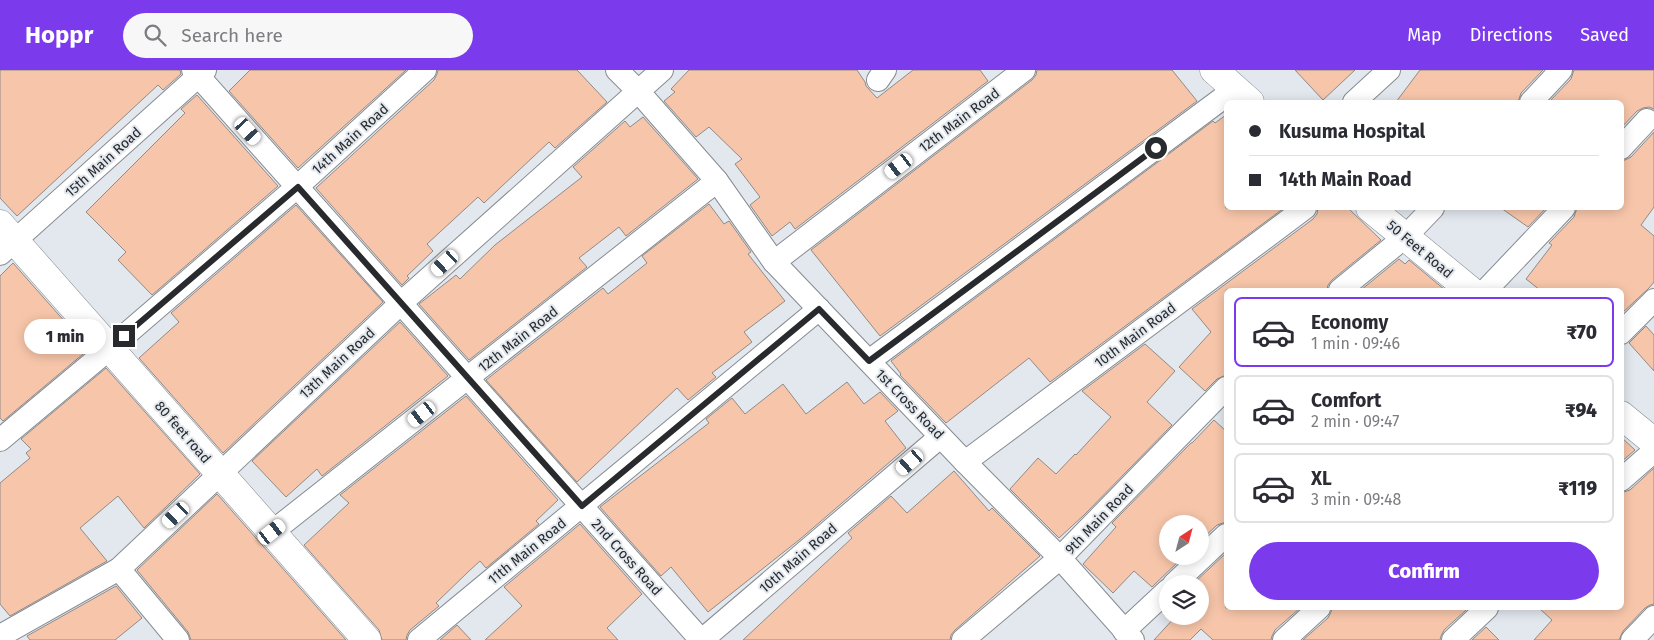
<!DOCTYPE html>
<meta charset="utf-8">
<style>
:root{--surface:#fff;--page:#f7f7f7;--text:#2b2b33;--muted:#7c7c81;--line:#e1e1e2;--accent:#7c3aed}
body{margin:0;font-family:"Fira Sans",sans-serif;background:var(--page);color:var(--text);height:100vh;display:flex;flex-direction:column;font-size:19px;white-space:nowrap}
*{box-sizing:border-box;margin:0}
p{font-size:16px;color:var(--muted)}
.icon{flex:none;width:28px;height:28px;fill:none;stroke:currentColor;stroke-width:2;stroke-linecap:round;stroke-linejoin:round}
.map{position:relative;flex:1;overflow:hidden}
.drawer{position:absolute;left:1224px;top:218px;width:400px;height:322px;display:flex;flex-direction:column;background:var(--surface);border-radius:8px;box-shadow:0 2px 12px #0003}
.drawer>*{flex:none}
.banner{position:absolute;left:1224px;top:30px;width:400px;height:110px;border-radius:8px;box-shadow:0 2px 12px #0003;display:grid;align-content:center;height:110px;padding:0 25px;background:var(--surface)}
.needle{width:32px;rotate:36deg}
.buttons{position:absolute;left:1159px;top:445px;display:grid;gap:10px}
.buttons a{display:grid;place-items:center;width:50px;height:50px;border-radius:50%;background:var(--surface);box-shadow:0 2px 12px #0003;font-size:25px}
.end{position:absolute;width:22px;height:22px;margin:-11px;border:6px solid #282a2d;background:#fff;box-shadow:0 0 0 2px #fff}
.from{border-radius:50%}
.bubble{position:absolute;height:35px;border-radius:18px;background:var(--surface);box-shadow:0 2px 12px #0003;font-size:16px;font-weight:800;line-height:35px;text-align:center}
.car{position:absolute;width:15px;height:30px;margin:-15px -8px;border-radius:6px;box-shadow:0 0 4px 1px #0007;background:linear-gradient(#fff 24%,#345 0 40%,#fff 0 76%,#345 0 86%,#fff 0)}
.banner b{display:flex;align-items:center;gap:18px;height:48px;font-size:19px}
.banner b+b{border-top:1px solid var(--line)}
.banner i{width:12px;height:12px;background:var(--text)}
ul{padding:9px 0 0;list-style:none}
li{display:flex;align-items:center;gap:15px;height:70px;margin:0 10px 8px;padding:0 15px;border:2px solid var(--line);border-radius:8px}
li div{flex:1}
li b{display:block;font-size:19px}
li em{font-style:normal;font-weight:800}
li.current{border-color:var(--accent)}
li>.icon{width:45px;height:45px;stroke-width:1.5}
.cta{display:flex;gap:10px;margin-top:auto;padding:10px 25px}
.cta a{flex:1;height:58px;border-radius:30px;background:var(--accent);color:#fff;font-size:20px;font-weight:800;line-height:58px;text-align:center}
header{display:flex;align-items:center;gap:30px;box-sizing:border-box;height:70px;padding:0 25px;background:var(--accent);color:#fff}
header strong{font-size:24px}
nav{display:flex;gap:28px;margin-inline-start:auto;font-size:18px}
.search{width:350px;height:45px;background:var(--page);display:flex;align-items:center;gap:12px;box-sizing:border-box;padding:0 18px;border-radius:28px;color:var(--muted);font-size:19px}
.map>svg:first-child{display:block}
</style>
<header>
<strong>Hoppr</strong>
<div class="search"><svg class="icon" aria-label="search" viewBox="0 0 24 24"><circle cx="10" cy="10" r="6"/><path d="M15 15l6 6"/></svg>Search here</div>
<nav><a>Map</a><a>Directions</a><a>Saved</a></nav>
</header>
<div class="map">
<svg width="1654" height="570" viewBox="0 0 1654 570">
<rect width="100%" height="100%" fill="#e2e8ee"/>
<g fill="#f7c6aa" stroke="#918a86">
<polygon points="0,0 180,0 181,4 163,20 158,15 17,146 0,128"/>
<polygon points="250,0 406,0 298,98 229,21"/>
<polygon points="438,0 577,0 607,32 555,78 549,72 484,133 478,127 427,174 433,181 407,206 409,208 402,215 316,118 434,10 437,4"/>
<polygon points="689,0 857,0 865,12 866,16 877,28 913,0 980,0 988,11 795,159 790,152 772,166 750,135 760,127 735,94 742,89 709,57 696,67 664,31 675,22 671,19"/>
<polygon points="1037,0 1172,0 1197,31 880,266 811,180 1032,10 1036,5"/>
<polygon points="1295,0 1355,0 1323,30"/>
<polygon points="1420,0 1543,0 1521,23 1518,32 1396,32"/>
<polygon points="1574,0 1654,0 1654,39 1649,37 1643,38 1637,41 1621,58 1621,32 1549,32 1571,9"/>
<polygon points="197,25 278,116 152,225 118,190 126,182 86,142 185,43 181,39"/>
<polygon points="1226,45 1226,138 1284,138 1050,312 1029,288 946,353 900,305 901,304 891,291 1213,51 1215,53"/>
<polygon points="643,47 698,109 626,166 619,157 579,188 587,197 469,290 419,234 456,205 460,209 495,175 582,107 573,97 625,51 630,57"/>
<polygon points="1654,62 1654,137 1641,155 1654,166 1654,212 1649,218 1621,244 1621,220 1540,220 1526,209 1552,175 1549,173 1574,147 1577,138 1621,138 1621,91 1625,90 1631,87"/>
<polygon points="709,134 724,154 729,151 751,182 748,184 785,231 744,262 752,272 712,303 716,307 688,330 677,318 577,412 486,310 603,218 608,224 647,193 642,186"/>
<polygon points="296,135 383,232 223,383 139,288 179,252 171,243"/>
<polygon points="1318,138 1348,138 1381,170 1332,210 1328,215 1327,220 1226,220 1226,305 1217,309 1205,321 1179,297 1211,262 1192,239 1313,149 1317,144"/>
<polygon points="1501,138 1546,138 1528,157"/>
<polygon points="1399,189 1405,194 1409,190 1445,220 1361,220"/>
<polygon points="13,193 89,279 3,351 0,348 0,206"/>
<polygon points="400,252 448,306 322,406 317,399 286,427 252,391"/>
<polygon points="1646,256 1654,265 1654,301 1629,273"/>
<polygon points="1145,274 1175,301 1147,332 1172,355 1084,445 1059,468 1010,419 1038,388 1056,404 1075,384 1076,385 1111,347 1082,321"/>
<polygon points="106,298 200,404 144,458 118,426 80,458 107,491 10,546 0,534 0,413 30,388 26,383 31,379 21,369"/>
<polygon points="847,312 864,334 880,322 898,341 885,351 906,378 799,470 708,542 671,497 661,506 600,437 709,353 706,349 732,328 745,344 783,314 806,344"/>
<polygon points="466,326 558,430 536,451 539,454 486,498 480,491 468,502 436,533 439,536 410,560 407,565 406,570 382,570 379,560 304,475 349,433 340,425"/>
<polygon points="1214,350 1226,361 1226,452 1217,455 1200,471 1200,454 1168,454 1168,486 1184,486 1152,517 1134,501 1113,523 1083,494 1116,457 1112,453 1191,373 1192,373"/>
<polygon points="1621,367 1635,380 1621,392"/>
<polygon points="1654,398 1654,534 1650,535 1645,538 1623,561 1619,570 1534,570 1552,550 1539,538 1621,538 1621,423 1630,420"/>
<polygon points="954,401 989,441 992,438 1040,486 955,560 951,565 950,570 743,570 852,468 848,463 891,426 907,443"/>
<polygon points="217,424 346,570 191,570 188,562 137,500"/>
<polygon points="580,454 642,524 607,558 618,570 485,570 522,536 504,517"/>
<polygon points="1226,483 1226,538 1300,538 1275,560 1272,566 1271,570 1213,570 1201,559 1190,570 1154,570 1176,546 1200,546 1200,514 1193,514"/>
<polygon points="116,516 142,548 115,570 30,570 27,566"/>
<polygon points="1332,538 1464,538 1466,540 1444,560 1441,566 1440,570 1303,570 1328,548 1331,542"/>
<polygon points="457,555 471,570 440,570"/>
<polygon points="1486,557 1499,570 1472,570"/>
</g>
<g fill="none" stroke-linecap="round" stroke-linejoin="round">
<g stroke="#878c92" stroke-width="24">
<g id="minor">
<polyline points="193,0 701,570"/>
<polyline points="617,0 638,21 717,111 774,192 965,392 1060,488 1133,570"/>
<polyline points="878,10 885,0"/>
<polyline points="1354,32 1389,0"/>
<polyline points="1531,32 1561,0"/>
<polyline points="1621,78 1647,50"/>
<polyline points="0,184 205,0"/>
<polyline points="774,192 1024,0"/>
<polyline points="1340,220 1405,167 1433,138"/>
<polyline points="1486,220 1564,138"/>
<polyline points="1621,263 1654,230"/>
<polyline points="869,291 1235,19"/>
<polyline points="0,370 109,279 297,117 425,0"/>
<polyline points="965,392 1305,138"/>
<polyline points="1621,410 1654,381"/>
<polyline points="272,462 717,111"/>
<polyline points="119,499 178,570"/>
<polyline points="1174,514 1226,465"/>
<polyline points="1124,561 1168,520"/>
<polyline points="0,566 119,499 401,233 662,0"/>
<polyline points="419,570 819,239"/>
<polyline points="702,570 940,367"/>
<polyline points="963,570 1060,488 1226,318"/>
<polyline points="1284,570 1319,538"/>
<polyline points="1453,570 1487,538"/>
<polyline points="1632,570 1654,547"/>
</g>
</g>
<g stroke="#878c92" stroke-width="29">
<polyline id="tertiary" points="0,154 367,570"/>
</g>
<g stroke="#878c92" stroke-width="29">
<g id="secondary">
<polyline points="1214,0 1250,32"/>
<polyline points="1370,138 1470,220"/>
<polyline points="1621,345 1654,372"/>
</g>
</g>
<use href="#minor" stroke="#fff" stroke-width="22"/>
<use href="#tertiary" stroke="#fff" stroke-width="28"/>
<use href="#secondary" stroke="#fff" stroke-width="28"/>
</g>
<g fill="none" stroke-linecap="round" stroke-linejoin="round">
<polyline stroke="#282a2d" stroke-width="6" points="124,266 298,117 582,436 819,239 869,291 1156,78"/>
</g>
<g text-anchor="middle" stroke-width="4" stroke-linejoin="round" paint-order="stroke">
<g font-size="14" fill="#282a2d" stroke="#e2e8ee">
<text transform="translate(959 50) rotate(-37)" y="5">12th Main Road</text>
<text transform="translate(350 69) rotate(-42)" y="5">14th Main Road</text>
<text transform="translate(103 92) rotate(-42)" y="5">15th Main Road</text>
<text transform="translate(1420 179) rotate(40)" y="5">50 Feet Road</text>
<text transform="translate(1135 265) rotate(-37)" y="5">10th Main Road</text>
<text transform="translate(518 269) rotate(-38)" y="5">12th Main Road</text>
<text transform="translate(337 293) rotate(-43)" y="5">13th Main Road</text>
<text transform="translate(910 334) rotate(46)" y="5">1st Cross Road</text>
<text transform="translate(183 362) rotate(49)" y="5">80 feet road</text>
<text transform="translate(1099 449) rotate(-46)" y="5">9th Main Road</text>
<text transform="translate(527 481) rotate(-39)" y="5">11th Main Road</text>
<text transform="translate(627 487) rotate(48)" y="5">2nd Cross Road</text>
<text transform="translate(798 488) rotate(-41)" y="5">10th Main Road</text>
</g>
</g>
</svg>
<div class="buttons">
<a><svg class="needle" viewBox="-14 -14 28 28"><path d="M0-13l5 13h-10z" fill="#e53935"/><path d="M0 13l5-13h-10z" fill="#7c7c81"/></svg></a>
<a><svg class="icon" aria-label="layers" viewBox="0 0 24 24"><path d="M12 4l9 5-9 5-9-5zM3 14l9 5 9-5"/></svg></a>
</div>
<i class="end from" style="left:1156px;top:78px"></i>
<i class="end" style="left:124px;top:266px"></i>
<div class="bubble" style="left:24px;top:249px;width:82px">1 min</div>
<i class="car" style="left:248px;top:61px;rotate:138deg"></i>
<i class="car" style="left:899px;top:96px;rotate:232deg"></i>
<i class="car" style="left:445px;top:193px;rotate:228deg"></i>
<i class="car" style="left:422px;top:344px;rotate:232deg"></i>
<i class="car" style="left:910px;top:392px;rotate:229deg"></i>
<i class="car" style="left:176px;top:445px;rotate:227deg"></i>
<i class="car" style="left:272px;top:462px;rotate:52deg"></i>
<div class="banner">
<b><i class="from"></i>Kusuma Hospital</b>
<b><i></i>14th Main Road</b>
</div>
<section class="drawer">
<ul>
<li class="current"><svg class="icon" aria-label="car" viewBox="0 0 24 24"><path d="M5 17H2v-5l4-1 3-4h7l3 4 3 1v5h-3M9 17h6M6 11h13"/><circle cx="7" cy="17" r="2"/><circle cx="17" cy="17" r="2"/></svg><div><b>Economy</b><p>1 min · 09:46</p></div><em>₹70</em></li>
<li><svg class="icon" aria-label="car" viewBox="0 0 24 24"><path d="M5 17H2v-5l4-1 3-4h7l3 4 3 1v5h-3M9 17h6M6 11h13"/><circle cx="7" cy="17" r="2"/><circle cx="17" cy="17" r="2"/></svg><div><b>Comfort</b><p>2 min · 09:47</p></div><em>₹94</em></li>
<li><svg class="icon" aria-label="car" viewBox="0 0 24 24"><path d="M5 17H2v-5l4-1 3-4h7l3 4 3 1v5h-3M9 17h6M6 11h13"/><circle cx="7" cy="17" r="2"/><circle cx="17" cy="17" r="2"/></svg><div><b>XL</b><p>3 min · 09:48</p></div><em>₹119</em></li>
</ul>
<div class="cta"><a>Confirm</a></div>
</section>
</div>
